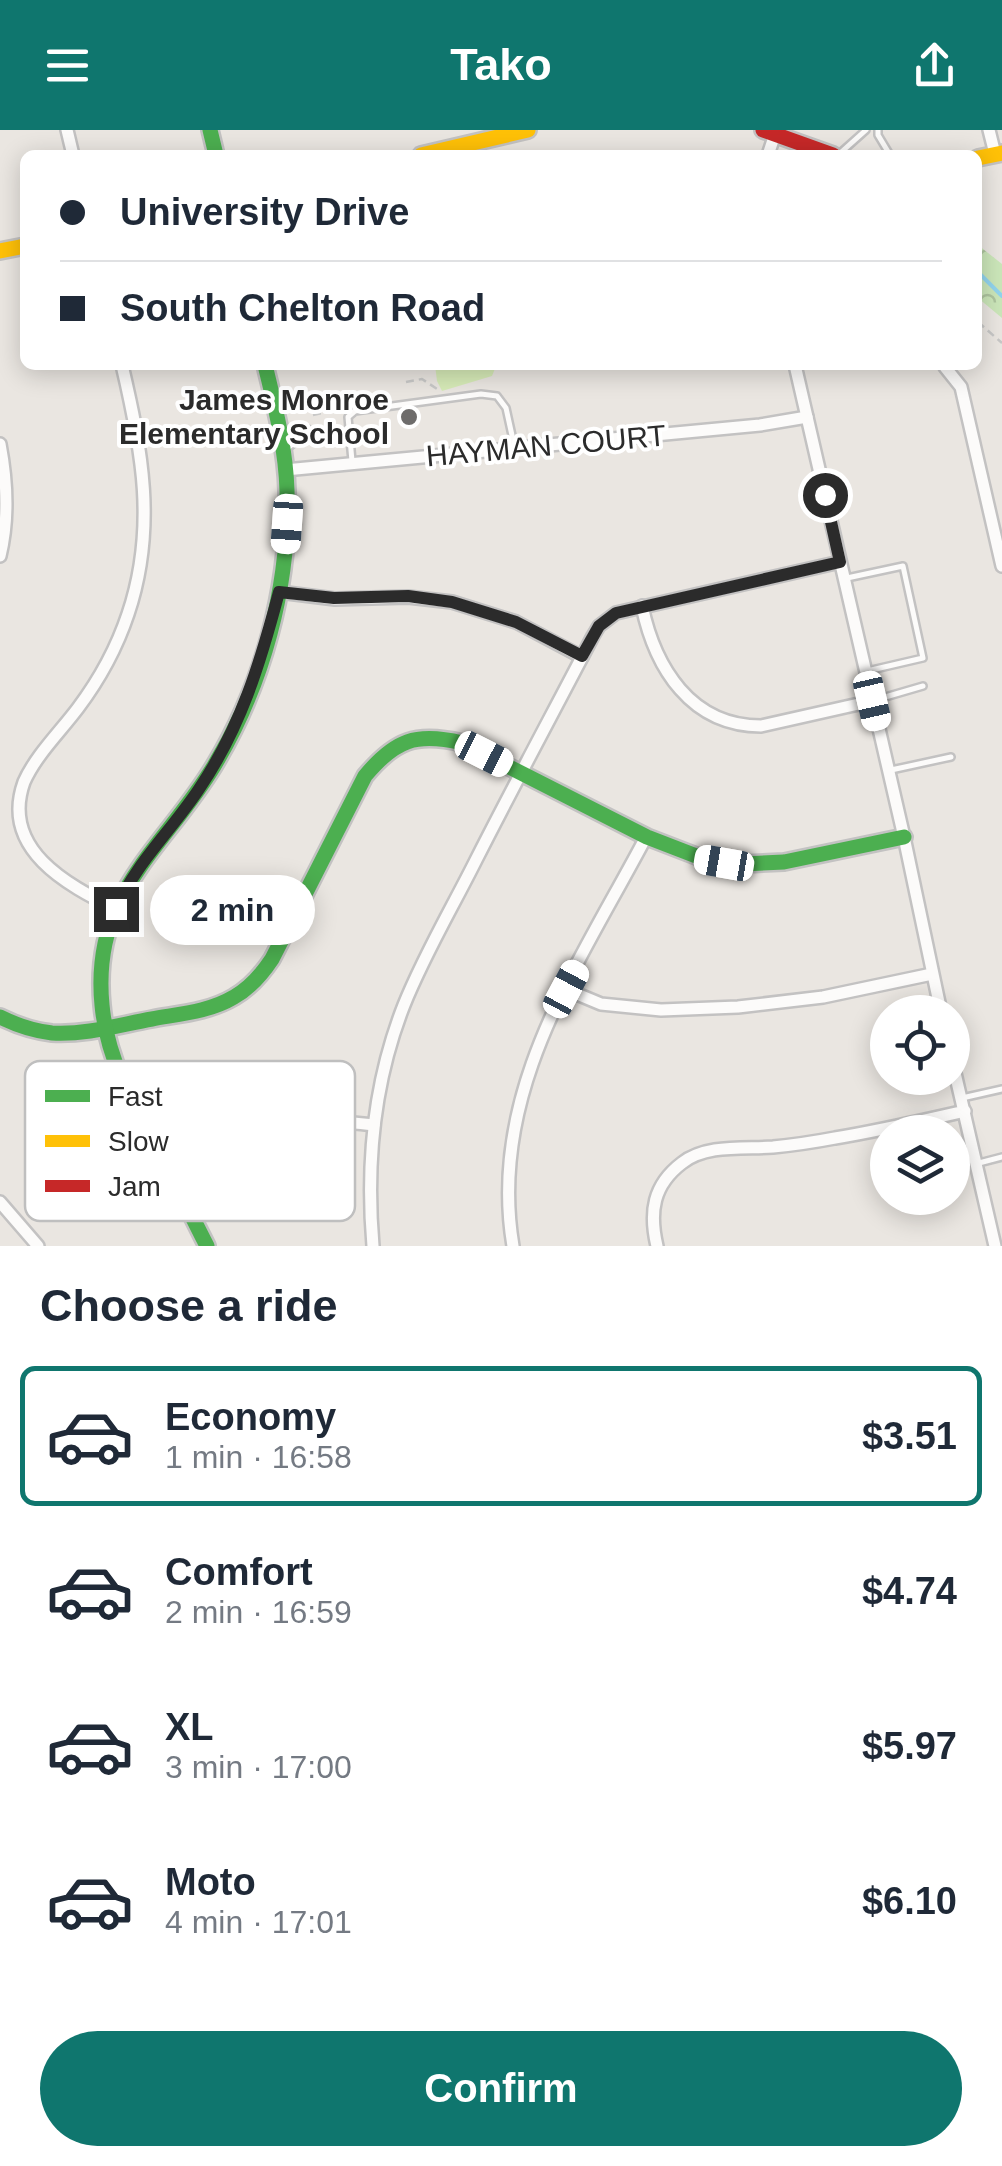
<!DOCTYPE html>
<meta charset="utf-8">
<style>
:root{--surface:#fff;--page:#f6f6f7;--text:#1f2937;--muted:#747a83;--line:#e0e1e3;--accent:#0f766e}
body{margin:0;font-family:Helvetica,sans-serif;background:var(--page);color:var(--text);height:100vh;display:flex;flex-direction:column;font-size:38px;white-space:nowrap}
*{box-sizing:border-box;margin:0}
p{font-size:32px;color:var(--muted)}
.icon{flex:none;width:55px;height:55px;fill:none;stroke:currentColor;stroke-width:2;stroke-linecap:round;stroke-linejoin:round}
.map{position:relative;height:1116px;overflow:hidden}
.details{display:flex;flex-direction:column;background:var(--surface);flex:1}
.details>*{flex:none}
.hud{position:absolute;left:20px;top:20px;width:962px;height:220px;border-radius:15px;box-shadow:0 5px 25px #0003;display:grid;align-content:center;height:220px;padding:0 40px;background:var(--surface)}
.controls{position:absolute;left:870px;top:865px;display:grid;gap:20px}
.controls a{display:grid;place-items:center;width:100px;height:100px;border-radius:50%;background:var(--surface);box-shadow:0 5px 25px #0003;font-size:50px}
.end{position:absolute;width:45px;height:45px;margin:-22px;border:12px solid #2b2b2b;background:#fff;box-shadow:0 0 0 5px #fff}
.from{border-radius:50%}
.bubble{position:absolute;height:70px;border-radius:35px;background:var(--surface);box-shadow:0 5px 25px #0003;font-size:32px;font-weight:700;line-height:70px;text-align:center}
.car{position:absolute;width:30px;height:60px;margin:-30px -15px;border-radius:12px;box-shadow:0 0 8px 2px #0007;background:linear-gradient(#fff 24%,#345 0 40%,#fff 0 76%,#345 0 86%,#fff 0)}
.hud b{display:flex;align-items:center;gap:35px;height:95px;font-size:38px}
.hud b+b{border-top:2px solid var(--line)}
.hud i{width:25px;height:25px;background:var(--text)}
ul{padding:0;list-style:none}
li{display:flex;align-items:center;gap:30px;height:140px;margin:0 20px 15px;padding:0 20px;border:5px solid transparent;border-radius:15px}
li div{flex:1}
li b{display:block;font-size:38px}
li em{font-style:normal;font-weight:700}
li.on{border-color:var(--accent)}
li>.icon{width:90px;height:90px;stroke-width:1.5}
h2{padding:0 40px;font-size:45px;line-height:120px}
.primary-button{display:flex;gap:20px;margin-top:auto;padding:20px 40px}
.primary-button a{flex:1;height:115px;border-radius:60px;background:var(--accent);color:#fff;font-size:40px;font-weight:700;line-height:115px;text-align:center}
header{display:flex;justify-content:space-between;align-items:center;height:130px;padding:0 40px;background:var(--accent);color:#fff;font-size:45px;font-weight:700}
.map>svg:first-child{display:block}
</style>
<header><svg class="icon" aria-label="menu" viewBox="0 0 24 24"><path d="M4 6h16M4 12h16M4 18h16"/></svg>Tako<svg class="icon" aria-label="share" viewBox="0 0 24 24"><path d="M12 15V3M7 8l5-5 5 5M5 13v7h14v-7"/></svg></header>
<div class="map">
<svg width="1002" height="1116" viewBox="0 0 1002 1116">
<defs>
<pattern id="forest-crowns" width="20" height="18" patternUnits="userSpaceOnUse" patternTransform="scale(2.5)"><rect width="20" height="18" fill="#cbe6b9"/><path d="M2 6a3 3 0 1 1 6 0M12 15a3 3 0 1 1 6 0" fill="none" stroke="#aec59f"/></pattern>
</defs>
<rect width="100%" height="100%" fill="#eae6e1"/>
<polygon fill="url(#forest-crowns)" points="978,115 1002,134 1002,188 978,168"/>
<polygon fill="#d6eab7" points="435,235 495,235 496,236 492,246 442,261 437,251"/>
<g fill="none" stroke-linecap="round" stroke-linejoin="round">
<polyline stroke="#92d4ed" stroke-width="4" points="978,142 1002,166"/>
<g stroke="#c3c2c2" stroke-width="10">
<g id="lane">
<polyline points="878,0 878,5 890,25"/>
<polyline points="838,25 866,0"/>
<polyline points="285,320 303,306 308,299"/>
<polyline points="352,331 348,287 355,281 481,264 497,266 506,278 515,319"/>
<polyline points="847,448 903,436 923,528 867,541"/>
<polyline points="875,570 923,556"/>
<polyline points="891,640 951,627"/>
<polyline points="962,968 1002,959"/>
<polyline points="979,1033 1002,1027"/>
</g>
</g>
<g stroke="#c3c2c2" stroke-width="16">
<g id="street">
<polyline points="67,0 73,25"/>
<polyline points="989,0 995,24"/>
<polyline points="768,25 775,4"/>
<polyline points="795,235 904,707 941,882"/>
<polyline points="945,237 961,257 1002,436"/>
<path d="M0 314C7 351 9 389 0 426"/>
<polyline points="285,340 760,295 807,287"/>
<polyline points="279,462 335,469 408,467 452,472 516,492 582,527"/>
<path d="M642 476C655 538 691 596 761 596L872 571"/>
<path d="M116 779C67 755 0 719 24 652 36 625 60 602 78 578 99 550 117 517 128 484 157 398 142 320 122 235"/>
<polyline points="565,859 601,874 661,880 738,877 823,867 932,844"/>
<polyline points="952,930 995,1116"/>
<path d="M172 1045C214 1024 255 999 303 993 326 990 350 992 374 995"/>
<polyline points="0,1072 38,1116"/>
<path d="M373 1116C366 1035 374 951 404 875 424 825 452 778 476 730 514 655 554 581 593 506L599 496 616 483 840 432"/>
<path d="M513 1116C487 963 578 836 646 707"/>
<path d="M657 1116C649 1082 653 1055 682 1033 706 1014 744 1019 773 1017 794 1015 814 1012 835 1008 878 1001 921 991 965 981"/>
</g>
</g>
<g stroke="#c3c2c2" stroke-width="20">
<g id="fast">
<polyline points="210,0 216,25"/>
<path d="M0 887C16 895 33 901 52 903 86 905 119 895 152 889 179 884 209 882 234 867 250 858 262 844 272 829L365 646C395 610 416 602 462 613L647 707 704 729 744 734 784 732 904 707"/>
<path d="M207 1116C192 1087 178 1057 162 1028 136 980 107 931 102 875 91 763 163 720 214 636 263 555 290 456 287 361 286 319 275 276 265 235"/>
</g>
</g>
<g stroke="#c3c2c2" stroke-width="20">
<g id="slow">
<polyline points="421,25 528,0"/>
<polyline points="978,28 1002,23"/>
<polyline points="0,121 25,116"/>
</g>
</g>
<g stroke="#c3c2c2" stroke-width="20">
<polyline id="jam" points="763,0 833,25"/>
</g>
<g stroke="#c8c8c7" stroke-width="2.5" stroke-dasharray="8 5" stroke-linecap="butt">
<polyline points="978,192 1002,213"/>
<polyline points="406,252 422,249 437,259 438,263"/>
<polyline points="313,285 345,278"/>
</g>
<use href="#lane" stroke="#fcfbfa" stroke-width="5"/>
<use href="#street" stroke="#fcfbfa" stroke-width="11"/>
<use href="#fast" stroke="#4caf50" stroke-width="15"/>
<use href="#slow" stroke="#ffc107" stroke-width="15"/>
<use href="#jam" stroke="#c62828" stroke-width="15"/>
</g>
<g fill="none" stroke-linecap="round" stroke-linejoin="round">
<path stroke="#2b2b2b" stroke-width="12" d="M116 779C135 734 172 700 199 659 241 597 260 534 279 462L334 468 408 466 452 472 516 492 582 526 599 496 616 483 840 432 825 365"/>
</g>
<circle fill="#6e6c6b" stroke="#fff" stroke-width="4" cx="409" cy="287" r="10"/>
<g text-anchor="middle" stroke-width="8" stroke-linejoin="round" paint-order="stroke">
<g font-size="30" font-weight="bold" fill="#2b2b2b" stroke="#fff" text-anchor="end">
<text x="389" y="280">James Monroe<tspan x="389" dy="34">Elementary School</tspan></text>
</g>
<g font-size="30" fill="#2b2b2b" stroke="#fff">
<text transform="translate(546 316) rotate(-5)" y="10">HAYMAN COURT</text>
</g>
</g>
<rect x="25" y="931" width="330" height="160" rx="15" fill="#fff" stroke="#bfbfbf" stroke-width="2.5"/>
<rect x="45" y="960" width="45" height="12" fill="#4caf50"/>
<rect x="45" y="1005" width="45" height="12" fill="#ffc107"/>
<rect x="45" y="1050" width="45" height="12" fill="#c62828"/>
<g font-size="28" fill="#2b2b2b">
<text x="108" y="976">Fast</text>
<text x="108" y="1021">Slow</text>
<text x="108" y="1066">Jam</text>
</g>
</svg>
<div class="controls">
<a><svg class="icon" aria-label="locate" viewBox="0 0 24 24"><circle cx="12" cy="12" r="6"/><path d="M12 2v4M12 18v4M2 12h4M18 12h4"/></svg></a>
<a><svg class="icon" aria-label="layers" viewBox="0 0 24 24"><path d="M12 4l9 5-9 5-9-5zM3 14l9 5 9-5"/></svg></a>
</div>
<i class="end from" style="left:825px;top:365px"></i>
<i class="end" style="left:116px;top:779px"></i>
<div class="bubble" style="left:150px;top:745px;width:165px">2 min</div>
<i class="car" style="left:287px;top:394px;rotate:184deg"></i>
<i class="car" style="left:872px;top:571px;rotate:167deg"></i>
<i class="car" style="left:484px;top:624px;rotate:117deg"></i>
<i class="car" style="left:724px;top:733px;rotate:280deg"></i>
<i class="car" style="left:566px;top:859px;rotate:28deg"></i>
<div class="hud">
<b><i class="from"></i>University Drive</b>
<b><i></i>South Chelton Road</b>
</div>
</div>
<section class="details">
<h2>Choose a ride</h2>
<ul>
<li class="on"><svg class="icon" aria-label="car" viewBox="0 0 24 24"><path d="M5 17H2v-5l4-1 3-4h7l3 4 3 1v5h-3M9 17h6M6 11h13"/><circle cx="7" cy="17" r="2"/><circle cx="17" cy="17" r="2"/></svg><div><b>Economy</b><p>1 min · 16:58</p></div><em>$3.51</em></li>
<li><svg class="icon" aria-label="car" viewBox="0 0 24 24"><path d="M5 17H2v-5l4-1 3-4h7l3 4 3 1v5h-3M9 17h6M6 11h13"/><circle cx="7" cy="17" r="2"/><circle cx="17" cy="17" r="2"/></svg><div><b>Comfort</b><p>2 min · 16:59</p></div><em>$4.74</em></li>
<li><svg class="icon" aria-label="car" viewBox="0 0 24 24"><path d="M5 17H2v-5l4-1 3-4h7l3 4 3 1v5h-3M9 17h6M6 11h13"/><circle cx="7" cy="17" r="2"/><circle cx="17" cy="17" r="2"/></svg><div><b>XL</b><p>3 min · 17:00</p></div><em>$5.97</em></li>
<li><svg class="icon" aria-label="car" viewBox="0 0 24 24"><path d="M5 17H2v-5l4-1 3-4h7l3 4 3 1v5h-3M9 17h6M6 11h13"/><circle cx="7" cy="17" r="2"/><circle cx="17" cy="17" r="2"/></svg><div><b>Moto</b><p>4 min · 17:01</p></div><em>$6.10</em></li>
</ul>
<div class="primary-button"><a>Confirm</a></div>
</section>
